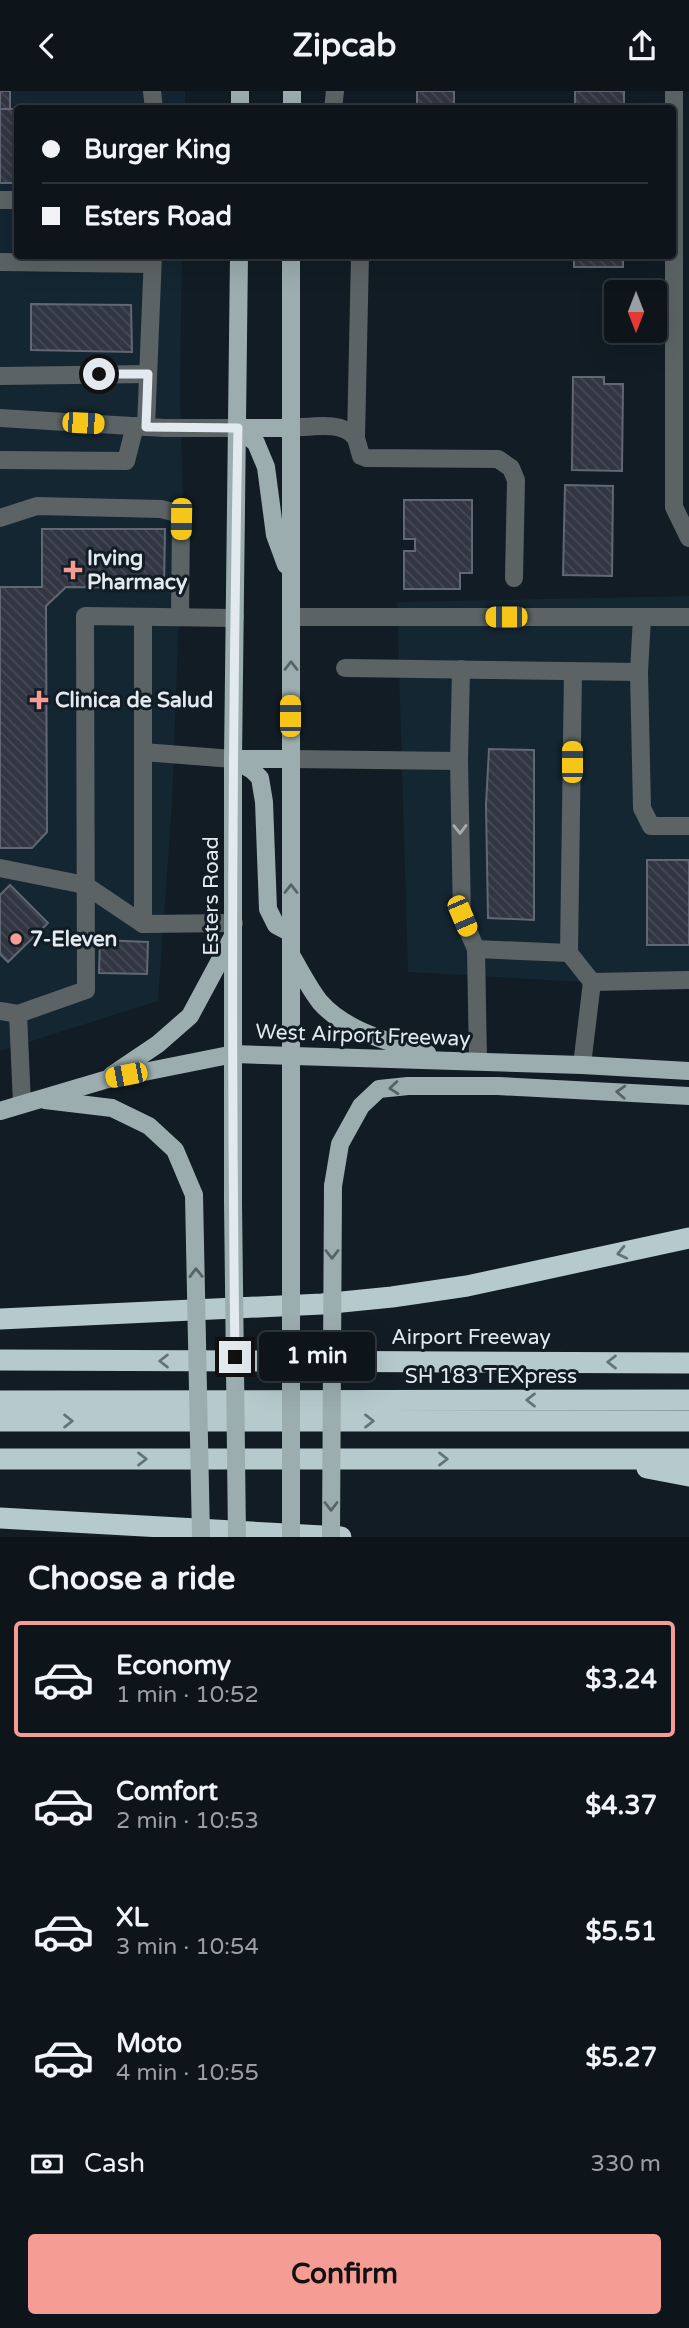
<!DOCTYPE html>
<meta charset="utf-8">
<style>
:root{--surface:#0d151b;--page:#1b2228;--text:#f1f3f6;--muted:#9a9fa3;--line:#2d343a;--accent:#f59c94}
body{margin:0;font-family:"Varela Round",sans-serif;background:var(--page);color:var(--text);height:100vh;display:flex;flex-direction:column;font-size:26px;white-space:nowrap}
*{box-sizing:border-box;margin:0}
p{font-size:23px;color:var(--muted)}
.icon{flex:none;width:38px;height:38px;fill:none;stroke:currentColor;stroke-width:2;stroke-linecap:round;stroke-linejoin:round}
.map{position:relative;height:1446px;overflow:hidden}
.panel{display:flex;flex-direction:column;background:var(--surface);flex:1}
.panel>*{flex:none}
.top-card{position:absolute;left:14px;top:14px;width:662px;height:154px;border-radius:7px;box-shadow:0 7px 28px #0002,0 0 0 2px var(--line);display:grid;align-content:center;height:154px;padding:0 28px;background:var(--surface)}
.needle{width:46px;rotate:180deg}
.tools{position:absolute;left:604px;top:189px;display:grid;gap:14px}
.tools a{display:grid;place-items:center;width:63px;height:63px;border-radius:7px;background:var(--surface);box-shadow:0 7px 28px #0002,0 0 0 2px var(--line);font-size:35px}
.end{position:absolute;width:32px;height:32px;margin:-16px;border:9px solid #e2eaf0;background:#111;box-shadow:0 0 0 4px #111}
.from{border-radius:50%}
.bubble{position:absolute;height:49px;border-radius:7px;background:var(--surface);box-shadow:0 7px 28px #0002,0 0 0 2px var(--line);font-size:23px;font-weight:800;line-height:49px;text-align:center}
.car{position:absolute;width:21px;height:42px;margin:-21px -10px;border-radius:9px;box-shadow:0 0 5px 2px #0007;background:linear-gradient(#f5c518 24%,#345 0 40%,#f5c518 0 76%,#345 0 86%,#f5c518 0)}
.top-card b{display:flex;align-items:center;gap:24px;height:66px;font-size:26px}
.top-card b+b{border-top:2px solid var(--line)}
.top-card i{width:18px;height:18px;background:var(--text)}
ul{padding:0;list-style:none}
li{display:flex;align-items:center;gap:21px;height:116px;margin:0 14px 10px;padding:0 14px;border:4px solid transparent;border-radius:7px}
li div{flex:1}
li b{display:block;font-size:26px}
li em{font-style:normal;font-weight:800}
li.active{border-color:var(--accent)}
li>.icon{width:63px;height:63px;stroke-width:1.5}
h2{padding:0 28px;font-size:32px;line-height:84px}
.pay{display:flex;align-items:center;gap:18px;height:77px;padding:0 28px;font-size:26px}
.pay p{margin-inline-start:auto}
.button{display:flex;gap:14px;margin-top:auto;padding:14px 28px}
.button a{flex:1;height:80px;border-radius:7px;background:var(--accent);color:#111;font-size:28px;font-weight:800;line-height:80px;text-align:center}
header{display:flex;justify-content:space-between;align-items:center;height:91px;padding:0 28px;background:var(--surface);font-size:32px;font-weight:800}
.map>svg:first-child{display:block}
</style>
<header><svg class="icon" aria-label="back" viewBox="0 0 24 24"><path d="M15 5l-7 7 7 7"/></svg>Zipcab<svg class="icon" aria-label="share" viewBox="0 0 24 24"><path d="M12 15V3M7 8l5-5 5 5M5 13v7h14v-7"/></svg></header>
<div class="map">
<svg width="689" height="1446" viewBox="0 0 689 1446">
<defs>
<pattern id="building-back-hatch" width="6" height="6" patternUnits="userSpaceOnUse" patternTransform="scale(1.75)"><rect width="6" height="6" fill="#313642"/><path d="M-1 5l2 2M0 0l6 6M5-1l2 2" fill="none" stroke="#454a54"/></pattern>
</defs>
<rect width="100%" height="100%" fill="#111c24"/>
<g fill="#142632">
<polygon points="0,0 185,0 185,17 18,18 18,164 182,165 180,302 183,410 172,714 158,910 0,960"/>
<polygon points="689,505 689,897 408,881 397,511"/>
</g>
<g fill="url(#building-back-hatch)" stroke="#616774" stroke-width="2">
<rect x="0" y="0" width="10" height="18"/>
<rect x="417" y="0" width="37" height="18"/>
<rect x="575" y="0" width="49" height="18"/>
<rect x="0" y="18" width="18" height="74"/>
<rect x="574" y="164" width="49" height="12"/>
<polygon points="31,213 131,214 132,261 31,259"/>
<polygon points="573,286 604,286 604,293 623,293 622,380 572,379"/>
<polygon points="565,394 613,395 612,485 563,484"/>
<polygon points="404,409 472,409 472,482 460,482 460,498 404,498 404,460 415,460 415,448 404,448"/>
<polygon points="42,438 165,438 164,497 66,496 46,515 47,741 32,757 0,757 0,496 42,496"/>
<polygon points="489,658 534,659 534,829 488,827 486,714"/>
<rect x="647" y="769" width="42" height="85"/>
<polygon points="10,794 48,832 8,871 0,863 0,804"/>
<polygon points="100,849 148,851 147,883 99,882"/>
</g>
<g fill="none" stroke-linecap="round" stroke-linejoin="round">
<g stroke="#5b6364" stroke-width="18">
<polyline points="152,0 154,18"/>
<polyline points="674,0 674,416 689,447"/>
<polyline points="333,18 335,0"/>
<polyline points="0,109 18,109"/>
<polyline points="360,164 356,347 361,365 366,367 498,368 511,377 516,389 514,487"/>
<polyline points="0,171 152,173"/>
<polyline points="0,285 148,283"/>
<polyline points="0,327 164,337 238,337"/>
<polyline points="146,336 153,164"/>
<path d="M291 337C312 336 342 329 356 347"/>
<polyline points="0,369 126,370 135,335"/>
<polyline points="0,427 37,415 161,418 177,422 181,428 180,526"/>
<polyline points="143,526 143,833"/>
<polyline points="291,526 689,526"/>
<polyline points="642,526 639,581 642,717 651,735 689,735"/>
<polyline points="345,577 639,581"/>
<polyline points="461,578 459,670 462,826 476,858 569,862"/>
<polyline points="573,580 569,862 592,891 689,889"/>
<polyline points="143,661 233,668"/>
<polyline points="291,668 459,670"/>
<polyline points="0,777 85,794 143,833 234,832"/>
<polyline points="476,858 478,970"/>
<polyline points="0,920 18,923 86,899 85,525 235,527"/>
<polyline points="18,923 22,1013"/>
<polyline points="582,974 592,891"/>
</g>
<g stroke="#9cadaf" stroke-width="18">
<polyline points="240,18 240,0"/>
<polyline points="292,18 292,0"/>
<polyline points="238,337 256,352 266,376 275,444 286,474"/>
<polyline points="238,337 291,337"/>
<polyline points="233,668 252,679 260,687 264,711 268,818 276,834 291,842"/>
<polyline points="235,668 291,668"/>
<path d="M291 864C300 879 309 897 320 911 346 941 391 951 427 962"/>
<polyline points="112,984 158,953 190,925 233,845"/>
<polyline points="45,1009 112,1017 149,1035 175,1059 194,1104"/>
<polyline points="0,1020 104,989 234,963 582,974 689,980"/>
<polyline points="333,1095 340,1053 361,1015 379,998 408,995 498,995 689,1005"/>
<polyline points="291,1105 291,164"/>
<polyline points="233,1111 233,668 239,164"/>
</g>
<g stroke="#b6cacd" stroke-width="21">
<polyline points="0,1228 322,1213 392,1206 467,1195 689,1147"/>
<polyline points="0,1269 689,1272"/>
<polyline points="0,1310 689,1309"/>
<polyline points="0,1330 689,1330"/>
<polyline points="0,1368 689,1368"/>
<polyline points="647,1377 689,1385"/>
<polyline points="0,1427 341,1446"/>
</g>
<g stroke="#9cadaf" stroke-width="18">
<polyline points="194,1104 201,1446"/>
<polyline points="291,1105 291,1446"/>
<polyline points="233,1111 237,1446"/>
<polyline points="331,1446 333,1095"/>
</g>
</g>
<defs><path id="oneway-chevron" d="M-2-3.5L2.5 0L-2 3.5" fill="none" stroke-width="1.6" stroke-linecap="round" stroke-linejoin="round" transform="scale(1.75)"/></defs>
<g stroke="#56646a">
<use href="#oneway-chevron" transform="translate(291 575) rotate(-90)"/>
<use href="#oneway-chevron" transform="translate(291 798) rotate(-90)"/>
<use href="#oneway-chevron" transform="translate(394 997) rotate(175)"/>
<use href="#oneway-chevron" transform="translate(621 1001) rotate(-177)"/>
<use href="#oneway-chevron" transform="translate(332 1163) rotate(90)"/>
<use href="#oneway-chevron" transform="translate(196 1182) rotate(-91)"/>
<use href="#oneway-chevron" transform="translate(331 1415) rotate(90)"/>
</g>
<use stroke="#a5adb1" href="#oneway-chevron" transform="translate(460 738) rotate(89)"/>
<g stroke="#647378">
<use href="#oneway-chevron" transform="translate(622 1162) rotate(167)"/>
<use href="#oneway-chevron" transform="translate(164 1270) rotate(-180)"/>
<use href="#oneway-chevron" transform="translate(612 1271) rotate(-180)"/>
<use href="#oneway-chevron" transform="translate(531 1309) rotate(180)"/>
<use href="#oneway-chevron" transform="translate(68 1330)"/>
<use href="#oneway-chevron" transform="translate(369 1330)"/>
<use href="#oneway-chevron" transform="translate(142 1368)"/>
<use href="#oneway-chevron" transform="translate(443 1368)"/>
</g>
<g fill="none" stroke-linecap="round" stroke-linejoin="round">
<path stroke="#e2eaf0" stroke-width="9" d="M99 283H148L146 336 238 337C232 646 231 956 235 1266"/>
</g>
<g fill="#f59c94" stroke="#111c24" stroke-width="2.5">
<path d="M69.5 468.5h7v7h7v7h-7v7h-7v-7h-7v-7h7z"/>
<path d="M35.5 598.5h7v7h7v7h-7v7h-7v-7h-7v-7h7z"/>
<circle cx="16" cy="848" r="7"/>
</g>
<g text-anchor="middle" stroke-width="6" stroke-linejoin="round" paint-order="stroke">
<g font-size="21" font-weight="bold" fill="#e2eaf0" stroke="#111c24" text-anchor="start">
<text x="87" y="474">Irving<tspan x="87" dy="24">Pharmacy</tspan></text>
<text x="55" y="616">Clinica de Salud</text>
<text x="30" y="855">7-Eleven</text>
</g>
<g font-size="21" fill="#e2eaf0" stroke="#111c24">
<text transform="translate(211 805) rotate(-90)" y="7">Esters Road</text>
<text transform="translate(363 944) rotate(2)" y="7">West Airport Freeway</text>
<text x="471" y="1253">Airport Freeway</text>
<text x="491" y="1292">SH 183 TEXpress</text>
</g>
</g>
</svg>
<div class="tools">
<a><svg class="needle" viewBox="-14 -14 28 28"><path d="M0-13l5 13h-10z" fill="#e53935"/><path d="M0 13l5-13h-10z" fill="#9a9fa3"/></svg></a>
</div>
<i class="end from" style="left:99px;top:283px"></i>
<i class="end" style="left:235px;top:1266px"></i>
<div class="bubble" style="left:259px;top:1241px;width:116px">1 min</div>
<i class="car" style="left:83px;top:332px;rotate:93deg"></i>
<i class="car" style="left:181px;top:428px;rotate:181deg"></i>
<i class="car" style="left:506px;top:526px;rotate:270deg"></i>
<i class="car" style="left:290px;top:625px;rotate:0deg"></i>
<i class="car" style="left:572px;top:671px;rotate:0deg"></i>
<i class="car" style="left:462px;top:825px;rotate:157deg"></i>
<i class="car" style="left:126px;top:984px;rotate:259deg"></i>
<div class="top-card">
<b><i class="from"></i>Burger King</b>
<b><i></i>Esters Road</b>
</div>
</div>
<section class="panel">
<h2>Choose a ride</h2>
<ul>
<li class="active"><svg class="icon" aria-label="car" viewBox="0 0 24 24"><path d="M5 17H2v-5l4-1 3-4h7l3 4 3 1v5h-3M9 17h6M6 11h13"/><circle cx="7" cy="17" r="2"/><circle cx="17" cy="17" r="2"/></svg><div><b>Economy</b><p>1 min · 10:52</p></div><em>$3.24</em></li>
<li><svg class="icon" aria-label="car" viewBox="0 0 24 24"><path d="M5 17H2v-5l4-1 3-4h7l3 4 3 1v5h-3M9 17h6M6 11h13"/><circle cx="7" cy="17" r="2"/><circle cx="17" cy="17" r="2"/></svg><div><b>Comfort</b><p>2 min · 10:53</p></div><em>$4.37</em></li>
<li><svg class="icon" aria-label="car" viewBox="0 0 24 24"><path d="M5 17H2v-5l4-1 3-4h7l3 4 3 1v5h-3M9 17h6M6 11h13"/><circle cx="7" cy="17" r="2"/><circle cx="17" cy="17" r="2"/></svg><div><b>XL</b><p>3 min · 10:54</p></div><em>$5.51</em></li>
<li><svg class="icon" aria-label="car" viewBox="0 0 24 24"><path d="M5 17H2v-5l4-1 3-4h7l3 4 3 1v5h-3M9 17h6M6 11h13"/><circle cx="7" cy="17" r="2"/><circle cx="17" cy="17" r="2"/></svg><div><b>Moto</b><p>4 min · 10:55</p></div><em>$5.27</em></li>
</ul>
<div class="pay"><svg class="icon" aria-label="cash" viewBox="0 0 24 24"><path d="M3 7h18v10H3z"/><circle cx="12" cy="12" r="2"/></svg>Cash<p>330 m</p></div>
<div class="button"><a>Confirm</a></div>
</section>
